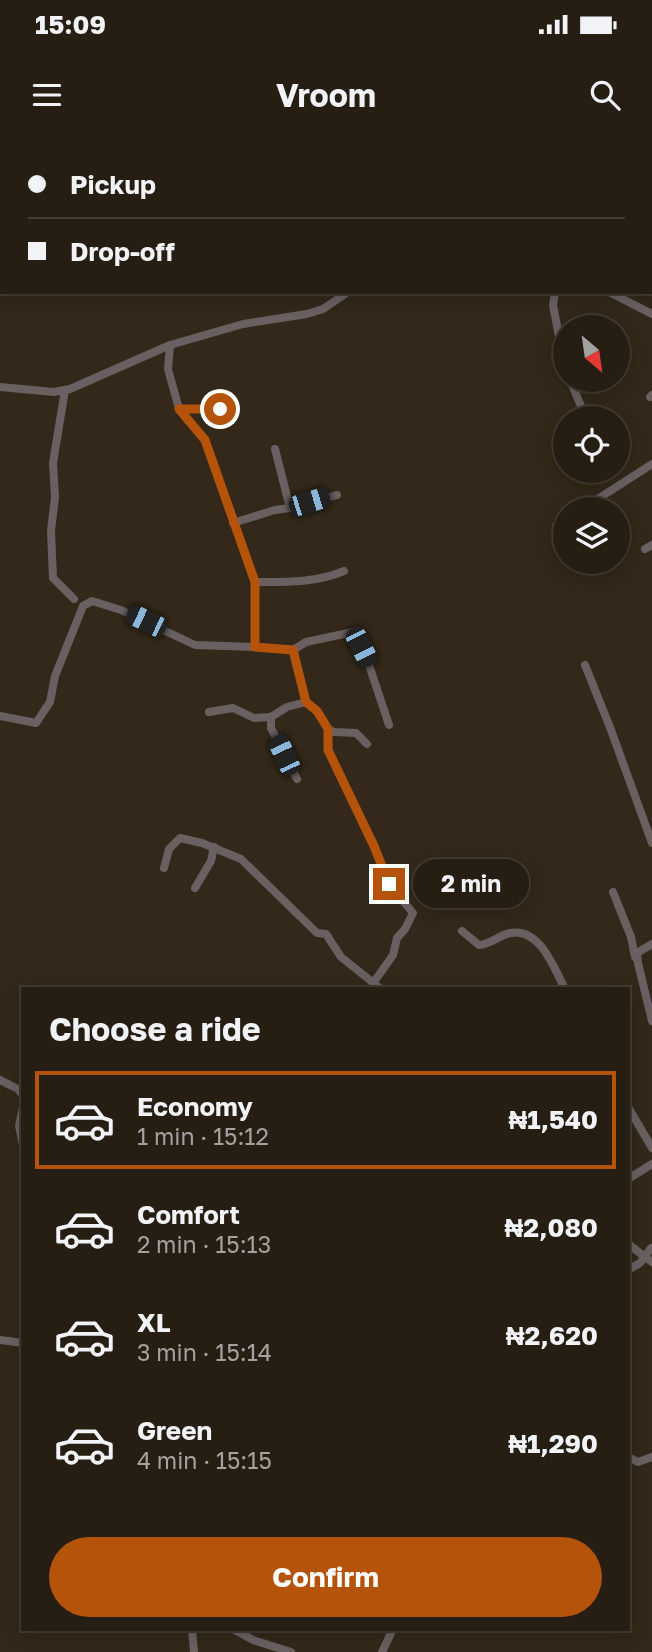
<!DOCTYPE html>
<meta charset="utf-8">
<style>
:root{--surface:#261e13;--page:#2e271c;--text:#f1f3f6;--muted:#a4a2a0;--line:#423c33;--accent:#b45309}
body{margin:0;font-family:"Golos Text",sans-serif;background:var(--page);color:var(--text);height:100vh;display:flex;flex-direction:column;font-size:26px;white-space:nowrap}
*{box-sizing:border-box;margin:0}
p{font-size:23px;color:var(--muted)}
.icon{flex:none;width:38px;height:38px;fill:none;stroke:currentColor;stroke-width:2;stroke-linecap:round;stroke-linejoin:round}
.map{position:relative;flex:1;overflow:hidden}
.panel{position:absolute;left:21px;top:847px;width:609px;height:644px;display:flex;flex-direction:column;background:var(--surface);border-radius:0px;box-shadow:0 4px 18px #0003,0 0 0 2px var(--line)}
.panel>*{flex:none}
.hud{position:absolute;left:0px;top:0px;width:653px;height:154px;box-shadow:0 4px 18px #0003,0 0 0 2px var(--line);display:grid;align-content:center;height:154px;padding:0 28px;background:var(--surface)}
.needle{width:46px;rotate:151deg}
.tools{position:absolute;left:553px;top:175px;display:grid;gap:14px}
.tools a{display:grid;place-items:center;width:77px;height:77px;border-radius:50%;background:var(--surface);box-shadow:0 4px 18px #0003,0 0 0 2px var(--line);font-size:35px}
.end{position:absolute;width:32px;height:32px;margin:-16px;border:9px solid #b45309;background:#fff;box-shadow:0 0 0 4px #fff}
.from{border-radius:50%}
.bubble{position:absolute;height:49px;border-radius:24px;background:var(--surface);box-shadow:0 4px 18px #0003,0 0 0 2px var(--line);font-size:23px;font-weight:700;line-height:49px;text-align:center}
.car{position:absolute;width:21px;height:42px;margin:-21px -10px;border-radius:9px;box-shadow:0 0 5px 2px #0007;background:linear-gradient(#222 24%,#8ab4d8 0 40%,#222 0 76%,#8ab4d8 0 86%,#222 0)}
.hud b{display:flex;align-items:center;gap:24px;height:66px;font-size:26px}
.hud b+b{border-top:2px solid var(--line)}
.hud i{width:18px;height:18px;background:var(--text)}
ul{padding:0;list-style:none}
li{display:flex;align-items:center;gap:21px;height:98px;margin:0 14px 10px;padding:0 14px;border:4px solid transparent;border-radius:0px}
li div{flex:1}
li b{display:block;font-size:26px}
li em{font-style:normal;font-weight:700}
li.on{border-color:var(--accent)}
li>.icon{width:63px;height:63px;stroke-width:1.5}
h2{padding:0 28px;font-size:32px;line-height:84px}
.action{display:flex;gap:14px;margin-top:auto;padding:14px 28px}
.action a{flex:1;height:80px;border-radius:42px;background:var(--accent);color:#fff;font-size:28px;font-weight:700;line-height:80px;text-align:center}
.status{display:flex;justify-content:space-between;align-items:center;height:49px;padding:0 35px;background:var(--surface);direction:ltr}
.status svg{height:19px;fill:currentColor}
header{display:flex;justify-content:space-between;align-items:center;height:91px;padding:0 28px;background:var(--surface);font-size:32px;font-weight:700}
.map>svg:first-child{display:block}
</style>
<div class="status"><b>15:09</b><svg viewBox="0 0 49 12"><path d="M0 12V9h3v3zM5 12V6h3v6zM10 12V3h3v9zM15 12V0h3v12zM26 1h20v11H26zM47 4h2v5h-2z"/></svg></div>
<header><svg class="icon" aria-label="menu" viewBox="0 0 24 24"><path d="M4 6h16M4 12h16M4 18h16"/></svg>Vroom<svg class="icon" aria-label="search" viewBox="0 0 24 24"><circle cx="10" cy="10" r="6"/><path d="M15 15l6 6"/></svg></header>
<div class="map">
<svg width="652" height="1512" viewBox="0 0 652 1512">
<rect width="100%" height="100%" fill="#332819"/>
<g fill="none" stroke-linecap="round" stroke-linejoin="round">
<g stroke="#6a6062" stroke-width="8">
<polyline points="467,0 468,2"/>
<polyline points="537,0 537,2"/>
<polyline points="588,0 589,2"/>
<polyline points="651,84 652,82"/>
<polyline points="519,152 553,152"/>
<polyline points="555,152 553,165 565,227"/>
<polyline points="609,152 652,174"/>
<polyline points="170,205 168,229 179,269 220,269"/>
<polyline points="570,240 586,278"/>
<polyline points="0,247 54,252 70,249 170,205 243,184 307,174 323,169 348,152"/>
<polyline points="65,250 53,323 55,357 51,391 53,438 74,459"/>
<polyline points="650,257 652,255"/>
<polyline points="290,368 337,355"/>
<polyline points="582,369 652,324"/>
<polyline points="233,383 275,370 290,368 275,309"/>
<polyline points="556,386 565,380"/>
<polyline points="645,409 652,405"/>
<path d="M255 442C285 442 316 443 344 431"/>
<polyline points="255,507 293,510 306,562"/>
<polyline points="293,510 306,502 353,492 368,522 389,585"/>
<polyline points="585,525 611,590 652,703"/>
<polyline points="209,572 233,568 254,578 271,577 287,567 306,562 317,571 328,589 328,610 374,706 389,744 413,773 405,789 397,798 393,815 374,842"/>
<polyline points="0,576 36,583 50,562 55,536 83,466 92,461 121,470 195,505 255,507 255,442 205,300 179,269"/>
<polyline points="271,577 271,588 297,639"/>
<polyline points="328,589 334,592 356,593 367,604"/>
<polyline points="164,728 169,709 180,698 202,703 241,719 317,793 326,794 341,817 381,849"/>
<polyline points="195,748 211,721 214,707"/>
<polyline points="613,752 631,797 635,817"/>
<path d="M462 791 479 805C491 804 498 796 510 793 540 787 554 828 565 849"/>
<polyline points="652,804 637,813 638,823 652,881"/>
<polyline points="0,940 18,949 23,956"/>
<polyline points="23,967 19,986 23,1005"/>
<polyline points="628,967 652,1008"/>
<polyline points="628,1039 652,1024"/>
<polyline points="628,1104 652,1122"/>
<polyline points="628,1130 640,1123 651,1108"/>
<polyline points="0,1200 23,1203"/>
<polyline points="628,1317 638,1322 652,1317"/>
<polyline points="192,1489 194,1512"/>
<polyline points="233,1489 253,1500 291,1512"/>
<polyline points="382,1512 393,1489"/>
</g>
</g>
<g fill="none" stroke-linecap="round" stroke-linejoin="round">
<polyline stroke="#b45309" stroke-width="9" points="220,269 179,269 205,300 255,442 255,507 293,510 306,562 317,571 328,589 328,610 374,706 389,744"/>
</g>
</svg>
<div class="tools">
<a><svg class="needle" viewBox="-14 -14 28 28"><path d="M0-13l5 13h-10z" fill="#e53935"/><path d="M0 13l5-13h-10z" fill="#a4a2a0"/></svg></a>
<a><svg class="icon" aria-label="locate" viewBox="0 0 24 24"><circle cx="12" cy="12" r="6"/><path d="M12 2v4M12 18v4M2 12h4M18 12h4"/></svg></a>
<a><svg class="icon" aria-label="layers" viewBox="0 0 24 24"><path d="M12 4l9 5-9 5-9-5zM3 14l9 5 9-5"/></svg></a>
</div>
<i class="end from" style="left:220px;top:269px"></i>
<i class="end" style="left:389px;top:744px"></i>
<div class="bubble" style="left:413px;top:719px;width:116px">2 min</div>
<i class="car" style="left:309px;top:362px;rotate:73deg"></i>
<i class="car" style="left:146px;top:481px;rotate:296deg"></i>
<i class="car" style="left:361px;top:507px;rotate:153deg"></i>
<i class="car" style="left:284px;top:615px;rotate:335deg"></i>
<div class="hud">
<b><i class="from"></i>Pickup</b>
<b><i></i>Drop-off</b>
</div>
<section class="panel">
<h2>Choose a ride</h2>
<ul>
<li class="on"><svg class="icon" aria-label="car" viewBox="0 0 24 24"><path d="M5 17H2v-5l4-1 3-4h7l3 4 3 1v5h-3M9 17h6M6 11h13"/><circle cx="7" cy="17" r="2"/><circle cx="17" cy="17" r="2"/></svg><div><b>Economy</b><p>1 min · 15:12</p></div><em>₦1,540</em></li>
<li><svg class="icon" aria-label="car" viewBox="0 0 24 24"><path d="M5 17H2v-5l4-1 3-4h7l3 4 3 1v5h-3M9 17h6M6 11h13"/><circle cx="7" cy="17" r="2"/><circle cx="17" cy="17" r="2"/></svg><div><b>Comfort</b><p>2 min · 15:13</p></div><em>₦2,080</em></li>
<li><svg class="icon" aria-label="car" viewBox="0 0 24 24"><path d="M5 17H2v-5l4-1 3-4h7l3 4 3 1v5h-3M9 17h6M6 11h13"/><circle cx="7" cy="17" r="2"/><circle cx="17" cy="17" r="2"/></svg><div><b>XL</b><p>3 min · 15:14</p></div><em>₦2,620</em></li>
<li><svg class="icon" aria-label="car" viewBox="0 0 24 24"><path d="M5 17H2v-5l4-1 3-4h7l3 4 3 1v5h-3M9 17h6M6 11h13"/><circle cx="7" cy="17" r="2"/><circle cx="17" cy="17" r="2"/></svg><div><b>Green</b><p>4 min · 15:15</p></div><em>₦1,290</em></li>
</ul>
<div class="action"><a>Confirm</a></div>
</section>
</div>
